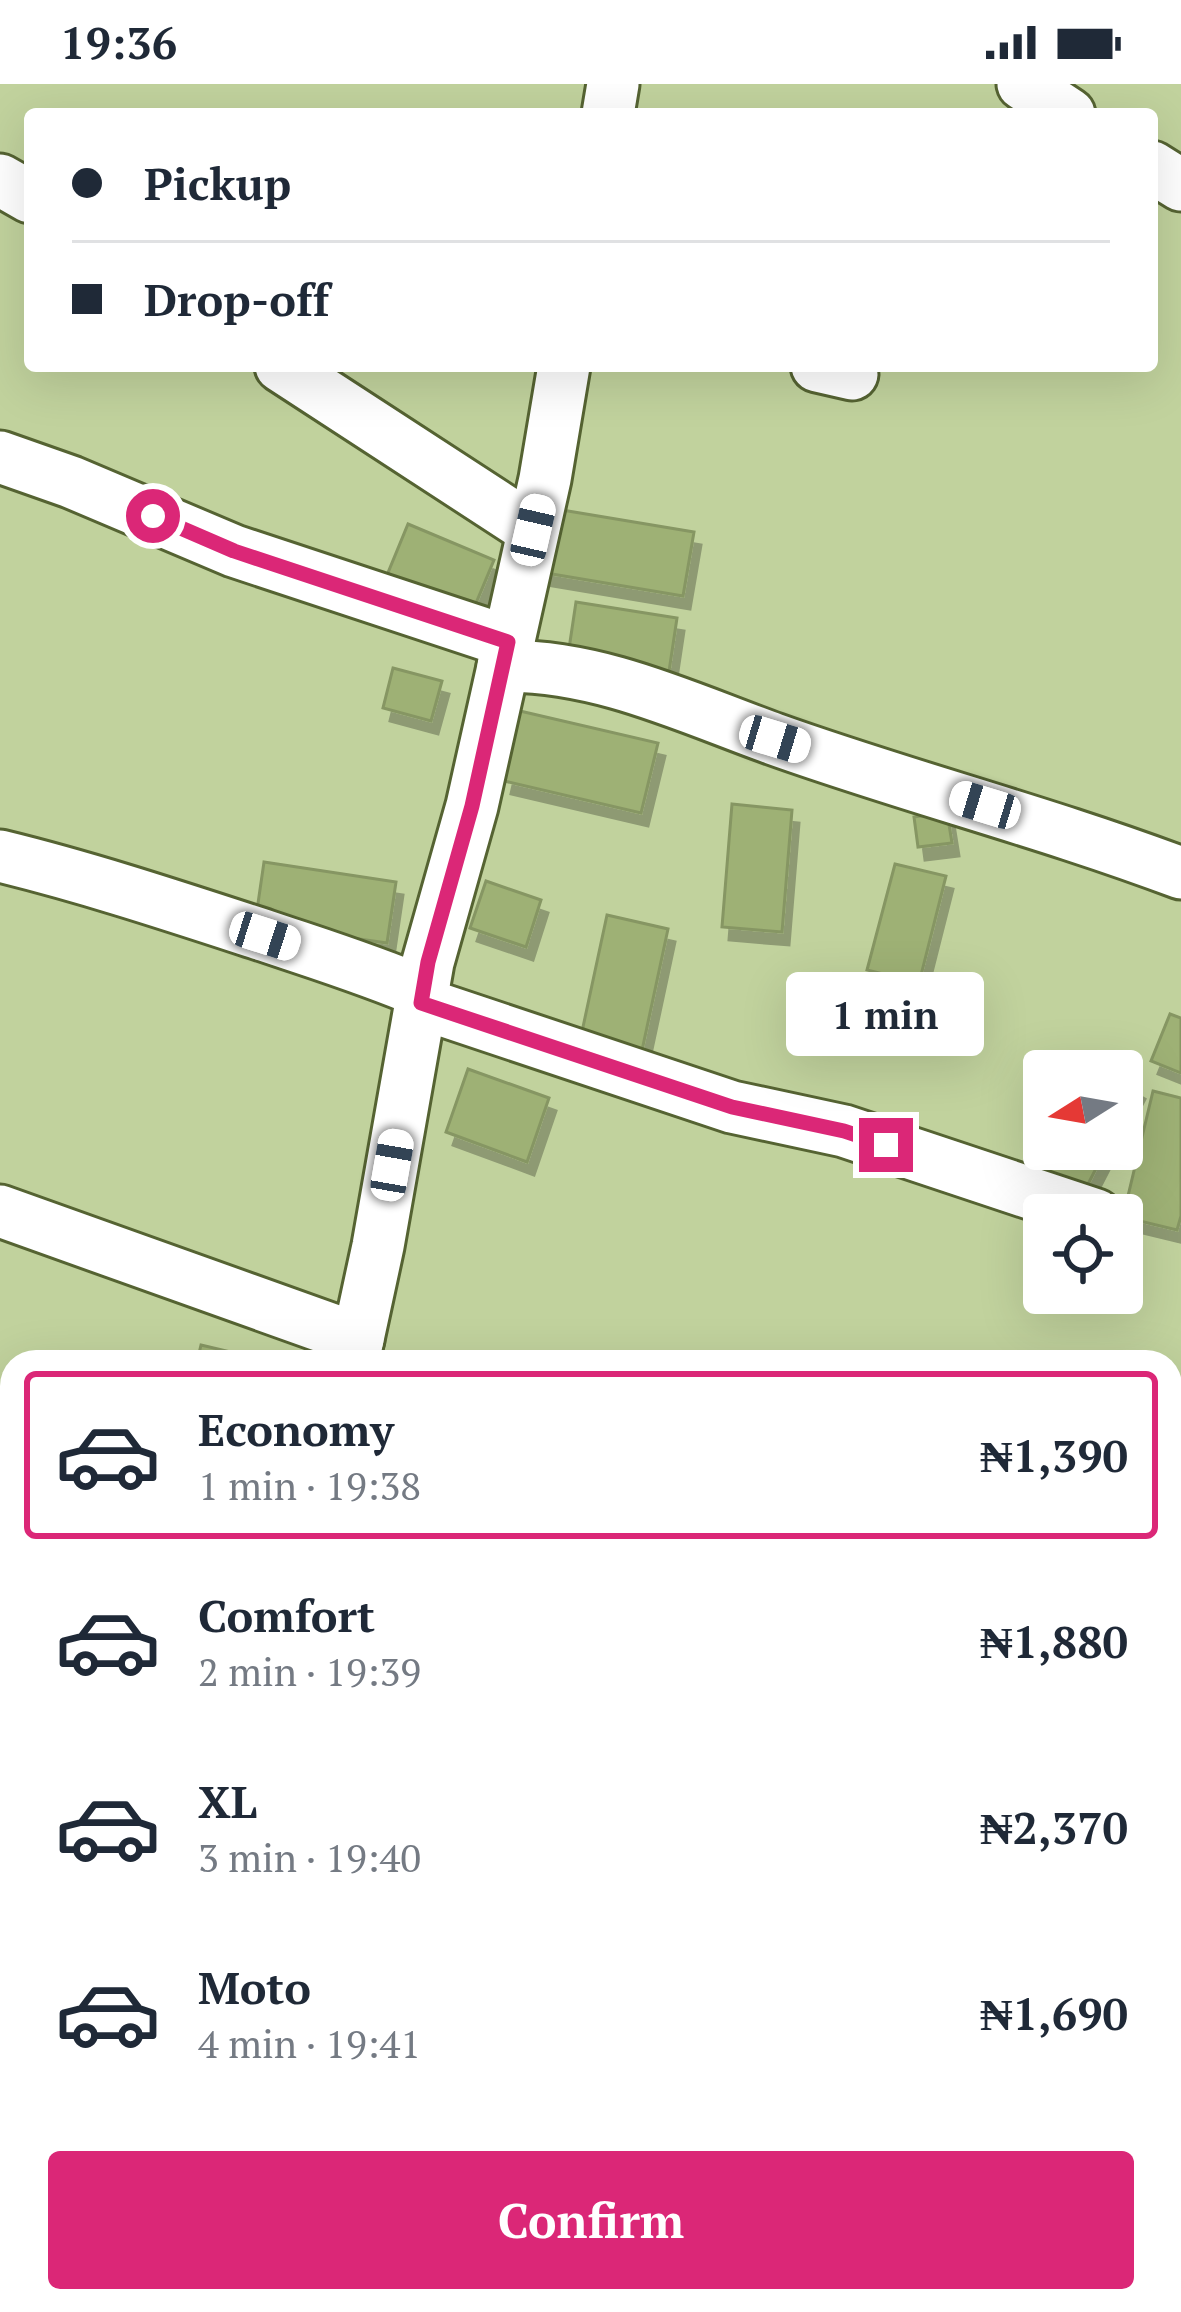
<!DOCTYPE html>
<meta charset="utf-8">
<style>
:root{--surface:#fff;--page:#f2f2f3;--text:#1f2937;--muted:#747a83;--line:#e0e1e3;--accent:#db2777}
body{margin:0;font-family:"PT Serif",serif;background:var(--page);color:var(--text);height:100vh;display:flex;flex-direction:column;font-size:45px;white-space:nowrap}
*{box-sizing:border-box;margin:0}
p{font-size:39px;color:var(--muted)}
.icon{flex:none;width:66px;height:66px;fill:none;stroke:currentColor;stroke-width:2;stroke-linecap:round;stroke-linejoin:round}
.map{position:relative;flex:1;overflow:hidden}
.details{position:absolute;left:0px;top:1266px;width:1182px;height:963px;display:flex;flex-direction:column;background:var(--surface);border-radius:36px 36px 0 0;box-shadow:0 12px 48px #0002}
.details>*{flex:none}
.top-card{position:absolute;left:24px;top:24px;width:1134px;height:264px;border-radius:12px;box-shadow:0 12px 48px #0002;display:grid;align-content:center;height:264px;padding:0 48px;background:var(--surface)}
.needle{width:78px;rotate:259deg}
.tools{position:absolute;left:1023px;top:966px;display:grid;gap:24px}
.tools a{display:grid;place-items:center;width:120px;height:120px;border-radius:12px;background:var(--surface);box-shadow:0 12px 48px #0002;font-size:60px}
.end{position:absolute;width:54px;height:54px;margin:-27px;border:15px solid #db2777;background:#fff;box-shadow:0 0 0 6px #fff}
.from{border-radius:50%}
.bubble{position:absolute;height:84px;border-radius:12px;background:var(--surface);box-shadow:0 12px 48px #0002;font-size:39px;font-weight:700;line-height:84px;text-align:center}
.car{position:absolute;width:36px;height:72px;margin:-36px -18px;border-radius:15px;box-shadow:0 0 9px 3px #0007;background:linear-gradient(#fff 24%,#345 0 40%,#fff 0 76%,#345 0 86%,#fff 0)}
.top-card b{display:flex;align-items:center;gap:42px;height:114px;font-size:45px}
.top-card b+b{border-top:3px solid var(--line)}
.top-card i{width:30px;height:30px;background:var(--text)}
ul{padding:21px 0 0;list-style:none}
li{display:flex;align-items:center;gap:36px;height:168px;margin:0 24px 18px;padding:0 24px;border:6px solid transparent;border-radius:12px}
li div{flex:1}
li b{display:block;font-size:45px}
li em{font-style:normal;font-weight:700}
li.current{border-color:var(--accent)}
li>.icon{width:108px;height:108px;stroke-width:1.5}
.button{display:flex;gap:24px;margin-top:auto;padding:24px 48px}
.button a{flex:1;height:138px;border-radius:12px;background:var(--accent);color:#fff;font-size:48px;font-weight:700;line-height:138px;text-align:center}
.status{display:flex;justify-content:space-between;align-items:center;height:84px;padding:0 60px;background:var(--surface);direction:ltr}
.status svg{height:33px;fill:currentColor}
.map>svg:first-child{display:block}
</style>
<div class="status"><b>19:36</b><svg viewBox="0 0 49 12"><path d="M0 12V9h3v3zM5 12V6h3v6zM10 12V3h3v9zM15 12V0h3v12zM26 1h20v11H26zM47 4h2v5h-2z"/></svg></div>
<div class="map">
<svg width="1181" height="2228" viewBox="0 0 1181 2228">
<defs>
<filter id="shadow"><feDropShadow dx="7" dy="13" stdDeviation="0" flood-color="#0004"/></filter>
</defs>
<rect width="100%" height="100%" fill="#c1d29d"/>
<g fill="#9eb174" stroke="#869663" stroke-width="3" filter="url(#shadow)">
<polygon points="550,424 694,448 683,512 540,488"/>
<polygon points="408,440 494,476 471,531 385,496"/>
<polygon points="576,518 677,534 668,594 567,578"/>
<polygon points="393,584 442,597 431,637 383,624"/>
<polygon points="520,627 658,659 641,729 504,697"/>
<polygon points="732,720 792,726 782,848 722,843"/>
<polygon points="947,728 952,759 918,763 914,733"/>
<polygon points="264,778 396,798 387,859 255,840"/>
<polygon points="895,780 946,792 919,899 867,886"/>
<polygon points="486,797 541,816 526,863 470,844"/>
<polygon points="607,831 668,845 641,971 580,957"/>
<polygon points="1170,930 1181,934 1181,989 1151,977"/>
<polygon points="468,985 549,1014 527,1078 446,1048"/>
<polygon points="1122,993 1138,1002 1122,1033"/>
<polygon points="1153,1007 1181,1014 1181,1132 1177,1146 1123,1133"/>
<polygon points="1045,1065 1106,1065 1085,1106 1037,1081"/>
<polygon points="201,1261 260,1275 259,1278 197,1278"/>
<polygon points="0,1350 12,1352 9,1412 0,1410"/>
<polygon points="413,2217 471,2217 468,2228 410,2228"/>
<polygon points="580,2217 634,2217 632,2228 578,2228"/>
</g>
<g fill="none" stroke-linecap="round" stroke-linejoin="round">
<g stroke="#556332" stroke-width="57">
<g id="minor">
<polyline points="1023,0 1069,30"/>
<polyline points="608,30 613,0"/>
<polyline points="1152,83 1181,101"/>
<polyline points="0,96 30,113"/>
<polyline points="281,282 533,446"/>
<polyline points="817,282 852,290"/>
<polyline points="0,373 71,398 234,467 509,558"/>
<path d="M503 582C601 582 683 622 774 655 908 703 1046 738 1181 789"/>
<path d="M0 772C90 794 177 823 266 852 319 870 371 886 422 908"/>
<polyline points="421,919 732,1023 844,1047 1096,1131"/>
<polyline points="0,1127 358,1255"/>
<polyline points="353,1278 378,1162 428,878 472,722 545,395 564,282"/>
<polyline points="0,1517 12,1520"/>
<polyline points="0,1899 12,1901"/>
<polyline points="858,2217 890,2228"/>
<polyline points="163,2228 165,2217"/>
</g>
</g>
<use href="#minor" stroke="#fff" stroke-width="51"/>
</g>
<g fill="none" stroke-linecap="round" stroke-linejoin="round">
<polyline stroke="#db2777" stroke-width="15" points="153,432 234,467 508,558 472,722 428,878 421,919 732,1023 844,1047 886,1061"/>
</g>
</svg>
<div class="tools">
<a><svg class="needle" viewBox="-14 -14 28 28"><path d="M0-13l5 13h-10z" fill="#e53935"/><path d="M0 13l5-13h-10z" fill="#747a83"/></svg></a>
<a><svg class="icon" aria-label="locate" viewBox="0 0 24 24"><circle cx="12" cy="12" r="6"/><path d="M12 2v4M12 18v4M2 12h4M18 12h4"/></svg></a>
</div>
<i class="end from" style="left:153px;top:432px"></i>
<i class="end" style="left:886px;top:1061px"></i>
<div class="bubble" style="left:786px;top:888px;width:198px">1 min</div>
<i class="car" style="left:533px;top:446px;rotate:13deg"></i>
<i class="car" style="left:775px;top:655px;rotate:107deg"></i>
<i class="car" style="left:985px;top:721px;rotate:287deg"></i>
<i class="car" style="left:265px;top:852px;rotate:108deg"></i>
<i class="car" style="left:392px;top:1081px;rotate:10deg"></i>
<div class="top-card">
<b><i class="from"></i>Pickup</b>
<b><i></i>Drop-off</b>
</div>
<section class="details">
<ul>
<li class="current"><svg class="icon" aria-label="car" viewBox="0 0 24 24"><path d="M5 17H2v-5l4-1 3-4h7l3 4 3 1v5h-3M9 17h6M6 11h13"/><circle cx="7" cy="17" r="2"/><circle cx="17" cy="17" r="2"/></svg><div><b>Economy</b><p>1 min · 19:38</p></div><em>₦1,390</em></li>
<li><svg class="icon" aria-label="car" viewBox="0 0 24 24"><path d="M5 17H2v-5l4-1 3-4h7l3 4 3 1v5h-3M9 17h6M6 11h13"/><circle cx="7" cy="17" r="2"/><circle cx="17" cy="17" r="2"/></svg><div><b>Comfort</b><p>2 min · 19:39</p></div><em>₦1,880</em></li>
<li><svg class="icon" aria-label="car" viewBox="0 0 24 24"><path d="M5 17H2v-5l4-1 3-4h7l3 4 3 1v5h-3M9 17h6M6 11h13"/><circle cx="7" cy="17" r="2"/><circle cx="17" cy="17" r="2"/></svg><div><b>XL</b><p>3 min · 19:40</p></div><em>₦2,370</em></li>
<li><svg class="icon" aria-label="car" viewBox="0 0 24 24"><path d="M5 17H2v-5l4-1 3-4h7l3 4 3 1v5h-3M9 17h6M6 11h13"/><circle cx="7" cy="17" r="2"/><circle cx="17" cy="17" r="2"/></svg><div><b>Moto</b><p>4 min · 19:41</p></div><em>₦1,690</em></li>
</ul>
<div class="button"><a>Confirm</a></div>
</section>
</div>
